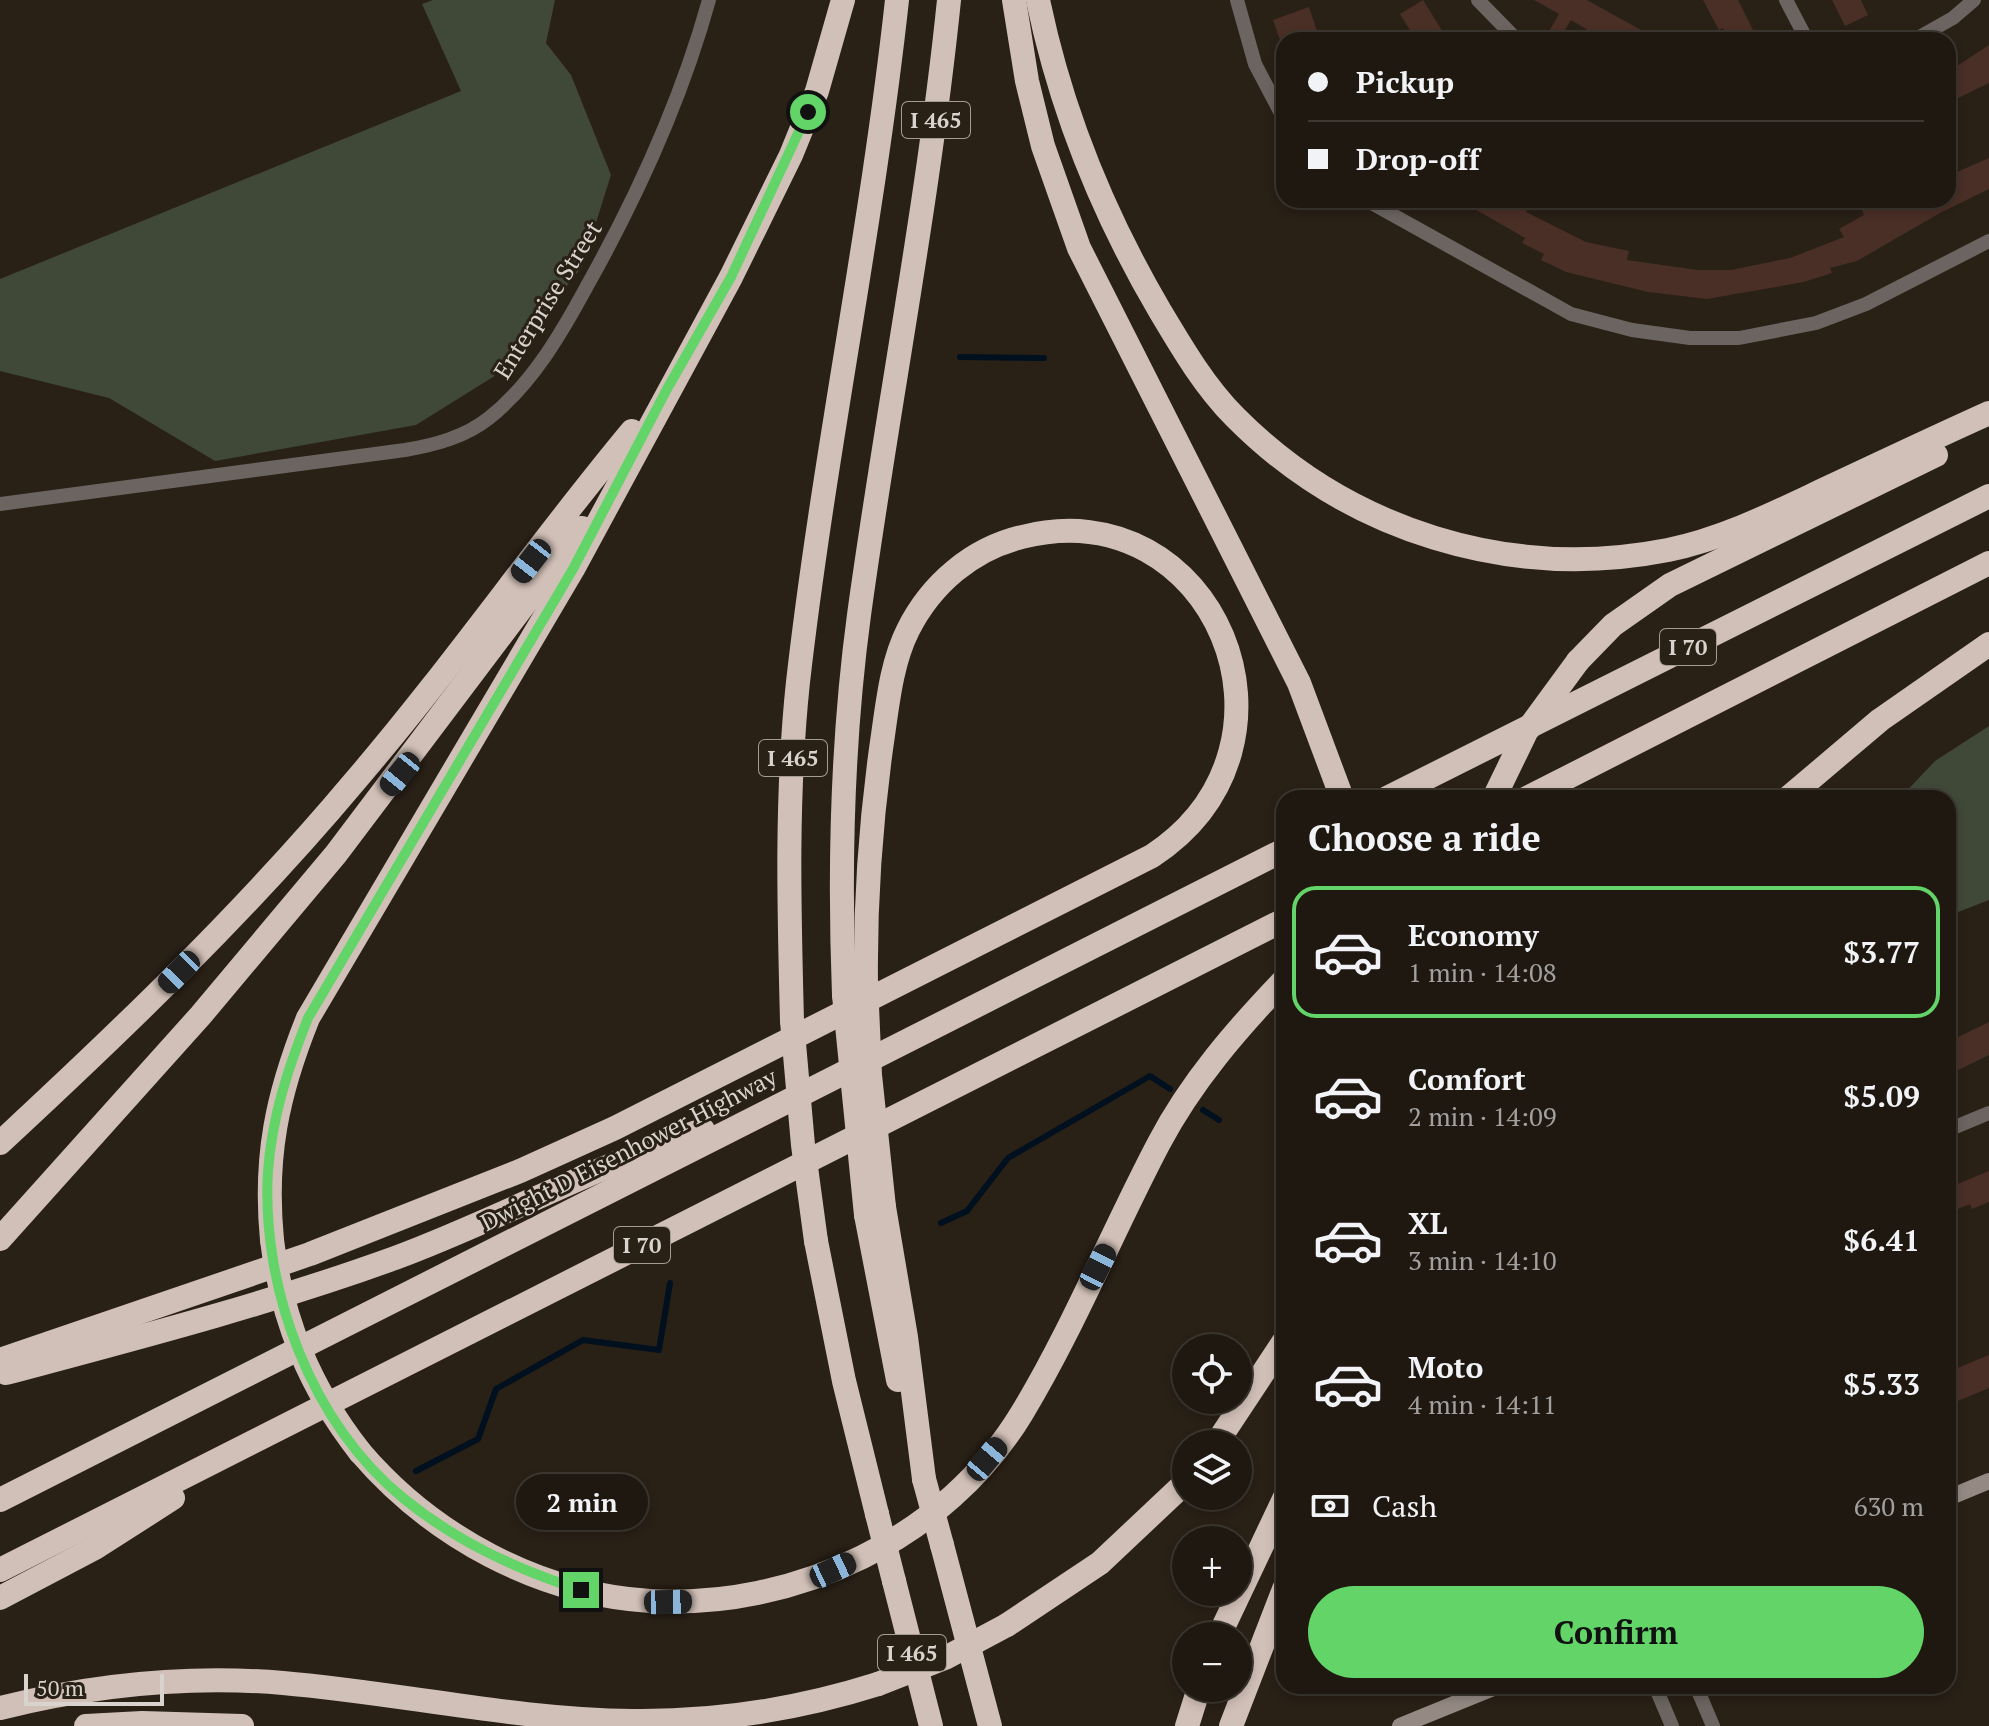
<!DOCTYPE html>
<meta charset="utf-8">
<style>
:root{--surface:#1f1810;--page:#272119;--text:#f1f3f6;--muted:#a1a09f;--line:#3c3730;--accent:#63d468}
body{margin:0;font-family:"PT Serif",serif;background:var(--page);color:var(--text);height:100vh;display:flex;flex-direction:column;font-size:30px;white-space:nowrap}
*{box-sizing:border-box;margin:0}
p{font-size:26px;color:var(--muted)}
.icon{flex:none;width:44px;height:44px;fill:none;stroke:currentColor;stroke-width:2;stroke-linecap:round;stroke-linejoin:round}
.map{position:relative;flex:1;overflow:hidden}
.details{position:absolute;left:1276px;top:790px;width:680px;height:904px;display:flex;flex-direction:column;background:var(--surface);border-radius:24px;box-shadow:0 4px 12px #0003,0 0 0 2px var(--line)}
.details>*{flex:none}
.guide{position:absolute;left:1276px;top:32px;width:680px;height:176px;border-radius:24px;box-shadow:0 4px 12px #0003,0 0 0 2px var(--line);display:grid;align-content:center;height:176px;padding:0 32px;background:var(--surface)}
.controls{position:absolute;left:1172px;top:1334px;display:grid;gap:16px}
.controls a{display:grid;place-items:center;width:80px;height:80px;border-radius:50%;background:var(--surface);box-shadow:0 4px 12px #0003,0 0 0 2px var(--line);font-size:40px}
.scale{position:absolute;left:24px;bottom:20px;width:140px;box-sizing:border-box;padding-left:8px;border:4px solid #d9d3cd;border-top:0;font-size:22px;line-height:28px;white-space:nowrap;color:#d9d3cd;-webkit-text-stroke:6px #292016;paint-order:stroke}
.end{position:absolute;width:36px;height:36px;margin:-18px;border:10px solid #63d468;background:#111;box-shadow:0 0 0 4px #111}
.from{border-radius:50%}
.bubble{position:absolute;height:56px;border-radius:28px;background:var(--surface);box-shadow:0 4px 12px #0003,0 0 0 2px var(--line);font-size:26px;font-weight:800;line-height:56px;text-align:center}
.car{position:absolute;width:24px;height:48px;margin:-24px -12px;border-radius:10px;box-shadow:0 0 6px 2px #0007;background:linear-gradient(#222 24%,#8ab4d8 0 40%,#222 0 76%,#8ab4d8 0 86%,#222 0)}
.guide b{display:flex;align-items:center;gap:28px;height:76px;font-size:30px}
.guide b+b{border-top:2px solid var(--line)}
.guide i{width:20px;height:20px;background:var(--text)}
ul{padding:0;list-style:none}
li{display:flex;align-items:center;gap:24px;height:132px;margin:0 16px 12px;padding:0 16px;border:4px solid transparent;border-radius:24px}
li div{flex:1}
li b{display:block;font-size:30px}
li em{font-style:normal;font-weight:800}
li.on{border-color:var(--accent)}
li>.icon{width:72px;height:72px;stroke-width:1.5}
h2{padding:0 32px;font-size:36px;line-height:96px}
.pay{display:flex;align-items:center;gap:20px;height:88px;padding:0 32px;font-size:30px}
.pay p{margin-inline-start:auto}
.action{display:flex;gap:16px;margin-top:auto;padding:16px 32px}
.action a{flex:1;height:92px;border-radius:48px;background:var(--accent);color:#111;font-size:32px;font-weight:800;line-height:92px;text-align:center}
.map>svg:first-child{display:block}
</style>
<div class="map">
<svg width="1989" height="1726" viewBox="0 0 1989 1726">
<rect width="100%" height="100%" fill="#292016"/>
<g fill="#404838">
<polygon points="433,0 555,0 546,43 571,75 611,175 582,267 493,377 416,425 215,461 109,398 0,371 0,279 461,91 422,4"/>
<polygon points="1989,726 1989,900 1948,916 1948,798 1900,798 1935,761"/>
</g>
<g fill="none" stroke-linecap="round" stroke-linejoin="round">
<g stroke="#00101f" stroke-width="6">
<polyline points="960,357 1044,358"/>
<polyline points="1203,1110 1219,1120"/>
<polyline points="941,1223 967,1211 1008,1158 1150,1076 1170,1089"/>
<polyline points="416,1471 478,1439 496,1389 583,1340 659,1350 670,1283"/>
</g>
</g>
<g fill="#492f26">
<polygon points="1423,0 1448,40 1416,40 1400,14"/>
<polygon points="1534,0 1587,0 1659,40 1604,40 1571,20 1559,40 1544,40 1559,14"/>
<polygon points="1703,0 1738,0 1758,40 1729,40 1723,28 1719,30"/>
<polygon points="1832,0 1861,0 1868,15 1845,26"/>
<polygon points="1309,7 1320,40 1280,40 1273,20"/>
<polygon points="1989,45 1989,83 1948,103 1948,72"/>
<polygon points="1989,158 1989,189 1940,213 1857,261 1830,268 1832,273 1804,282 1707,299 1648,292 1566,272 1541,260 1544,254 1522,243 1525,238 1459,200 1533,200 1526,212 1586,242 1629,251 1627,260 1698,270 1731,270 1790,258 1844,237 1839,229 1864,215 1861,208 1873,202 1876,208 1892,200 1948,200 1948,176"/>
<polygon points="1989,1022 1989,1055 1948,1075 1948,1042"/>
<polygon points="1989,1171 1989,1202 1972,1209 1970,1204 1948,1213 1948,1188"/>
<polygon points="1989,1355 1989,1388 1948,1405 1948,1372"/>
</g>
<g fill="none" stroke-linecap="round" stroke-linejoin="round">
<g stroke="#6b6460" stroke-width="14">
<polyline points="1237,0 1255,64 1284,119"/>
<polyline points="1478,0 1517,40"/>
<polyline points="1786,0 1807,40"/>
<polyline points="1914,40 1953,18 1974,0"/>
<polyline points="1366,200 1571,314 1632,330 1690,338 1739,338 1816,323 1866,304 1989,241"/>
<path d="M0 504 405 450C435 445 465 437 489 418 532 384 561 334 587 286 638 195 681 101 709 0"/>
<polyline points="1948,1130 1989,1113"/>
<polyline points="1655,1686 1672,1726"/>
<polyline points="1696,1686 1713,1726"/>
</g>
<g stroke="#948983" stroke-width="16">
<polyline points="1948,1498 1989,1481"/>
<polyline points="1400,1726 1498,1686"/>
</g>
<g stroke="#d1c0b7" stroke-width="24">
<polyline points="1014,0 1027,81 1043,146 1079,248 1299,683 1342,798"/>
<path d="M1038 0C1061 111 1103 214 1160 311 1182 348 1205 387 1235 417 1348 531 1510 581 1668 550 1727 538 1782 509 1836 484 1887 460 1938 436 1989 413"/>
<polyline points="1578,661 1613,625 1670,585 1936,455"/>
<polyline points="1387,798 1989,496"/>
<polyline points="1527,798 1989,563"/>
<polyline points="1788,798 1880,720 1989,644"/>
<path d="M844 995C839 868 842 741 859 615 887 410 928 206 949 0"/>
<path d="M792 1021C789 908 786 795 798 682 824 454 872 229 897 0"/>
<path d="M0 1143C124 1028 246 911 355 781 452 668 537 545 632 431"/>
<polyline points="884,1207 906,1337 924,1479"/>
<polyline points="866,1215 898,1380"/>
<polyline points="0,1239 201,1015 336,854 582,528"/>
<path d="M272 1240C264 1157 277 1095 308 1018L573 569 731 277 791 155 817 91 843 0"/>
<polyline points="816,1241 844,1381 877,1514"/>
<path d="M0 1360 310 1254 520 1171 615 1128 1152 856C1322 744 1213 488 1022 537 972 549 931 584 908 630 892 662 888 700 883 735 871 817 865 900 866 983"/>
<path d="M6 1373C137 1338 268 1304 395 1258 500 1219 597 1165 703 1130"/>
<polyline points="1216,1444 1284,1341"/>
<path d="M360 1452C432 1536 538 1594 650 1601 795 1609 946 1539 1022 1413 1074 1327 1112 1232 1159 1143 1191 1082 1237 1029 1284 980"/>
<polyline points="0,1500 1284,850"/>
<polyline points="942,1545 990,1726"/>
<polyline points="0,1570 1284,920"/>
<polyline points="894,1581 931,1726"/>
<polyline points="0,1598 95,1548 173,1498"/>
<polyline points="1007,1625 1100,1563 1186,1482"/>
<polyline points="1219,1636 1284,1499"/>
<path d="M0 1708C93 1685 188 1675 283 1683 400 1693 516 1720 633 1721 716 1722 799 1709 878 1684"/>
<polyline points="86,1726 142,1723 242,1726"/>
<polyline points="1187,1726 1199,1688"/>
<polyline points="1231,1726 1284,1589"/>
</g>
<g stroke="#d1c0b7" stroke-width="24">
<polyline points="1494,798 1526,732 1578,661"/>
<polyline points="866,983 870,1075 884,1207"/>
<polyline points="844,995 866,1215"/>
<polyline points="792,1021 803,1145 816,1241"/>
<path d="M272 1240C282 1321 310 1388 360 1452"/>
<polyline points="924,1479 942,1545"/>
<polyline points="877,1514 894,1581"/>
<polyline points="878,1684 947,1657 1007,1625"/>
</g>
</g>
<g fill="none" stroke-linecap="round" stroke-linejoin="round">
<path stroke="#63d468" stroke-width="10" d="M581 1590C516 1569 457 1542 403 1498 311 1422 261 1289 268 1171 272 1117 288 1068 308 1018L573 569 667 389 731 277 808 112"/>
</g>
<g text-anchor="middle" stroke-width="6" stroke-linejoin="round" paint-order="stroke">
<g fill="#292016" stroke="#a49d96" stroke-width="2">
<rect x="902" y="102" width="68" height="36" rx="6"/>
<rect x="1660" y="629" width="56" height="36" rx="6"/>
<rect x="759" y="740" width="68" height="36" rx="6"/>
<rect x="614" y="1227" width="56" height="36" rx="6"/>
<rect x="878" y="1635" width="68" height="36" rx="6"/>
</g>
<g font-size="22" font-weight="bold" fill="#d9d3cd">
<text x="936" y="128">I 465</text>
<text x="1688" y="655">I 70</text>
<text x="793" y="766">I 465</text>
<text x="642" y="1253">I 70</text>
<text x="912" y="1661">I 465</text>
</g>
<g font-size="24" fill="#d9d3cd" stroke="#292016">
<text transform="translate(548 300) rotate(-58)" y="8">Enterprise Street</text>
<text transform="translate(629 1150) rotate(-27)" y="8">Dwight D Eisenhower Highway</text>
</g>
</g>
</svg>
<div class="controls">
<a><svg class="icon" aria-label="locate" viewBox="0 0 24 24"><circle cx="12" cy="12" r="6"/><path d="M12 2v4M12 18v4M2 12h4M18 12h4"/></svg></a>
<a><svg class="icon" aria-label="layers" viewBox="0 0 24 24"><path d="M12 4l9 5-9 5-9-5zM3 14l9 5 9-5"/></svg></a>
<a>+</a>
<a>−</a>
</div>
<div class="scale">50 m</div>
<i class="end from" style="left:808px;top:112px"></i>
<i class="end" style="left:581px;top:1590px"></i>
<div class="bubble" style="left:516px;top:1474px;width:132px">2 min</div>
<i class="car" style="left:531px;top:561px;rotate:218deg"></i>
<i class="car" style="left:400px;top:774px;rotate:219deg"></i>
<i class="car" style="left:179px;top:972px;rotate:224deg"></i>
<i class="car" style="left:1098px;top:1267px;rotate:27deg"></i>
<i class="car" style="left:987px;top:1459px;rotate:40deg"></i>
<i class="car" style="left:833px;top:1570px;rotate:65deg"></i>
<i class="car" style="left:668px;top:1602px;rotate:89deg"></i>
<div class="guide">
<b><i class="from"></i>Pickup</b>
<b><i></i>Drop-off</b>
</div>
<section class="details">
<h2>Choose a ride</h2>
<ul>
<li class="on"><svg class="icon" aria-label="car" viewBox="0 0 24 24"><path d="M5 17H2v-5l4-1 3-4h7l3 4 3 1v5h-3M9 17h6M6 11h13"/><circle cx="7" cy="17" r="2"/><circle cx="17" cy="17" r="2"/></svg><div><b>Economy</b><p>1 min · 14:08</p></div><em>$3.77</em></li>
<li><svg class="icon" aria-label="car" viewBox="0 0 24 24"><path d="M5 17H2v-5l4-1 3-4h7l3 4 3 1v5h-3M9 17h6M6 11h13"/><circle cx="7" cy="17" r="2"/><circle cx="17" cy="17" r="2"/></svg><div><b>Comfort</b><p>2 min · 14:09</p></div><em>$5.09</em></li>
<li><svg class="icon" aria-label="car" viewBox="0 0 24 24"><path d="M5 17H2v-5l4-1 3-4h7l3 4 3 1v5h-3M9 17h6M6 11h13"/><circle cx="7" cy="17" r="2"/><circle cx="17" cy="17" r="2"/></svg><div><b>XL</b><p>3 min · 14:10</p></div><em>$6.41</em></li>
<li><svg class="icon" aria-label="car" viewBox="0 0 24 24"><path d="M5 17H2v-5l4-1 3-4h7l3 4 3 1v5h-3M9 17h6M6 11h13"/><circle cx="7" cy="17" r="2"/><circle cx="17" cy="17" r="2"/></svg><div><b>Moto</b><p>4 min · 14:11</p></div><em>$5.33</em></li>
</ul>
<div class="pay"><svg class="icon" aria-label="cash" viewBox="0 0 24 24"><path d="M3 7h18v10H3z"/><circle cx="12" cy="12" r="2"/></svg>Cash<p>630 m</p></div>
<div class="action"><a>Confirm</a></div>
</section>
</div>
